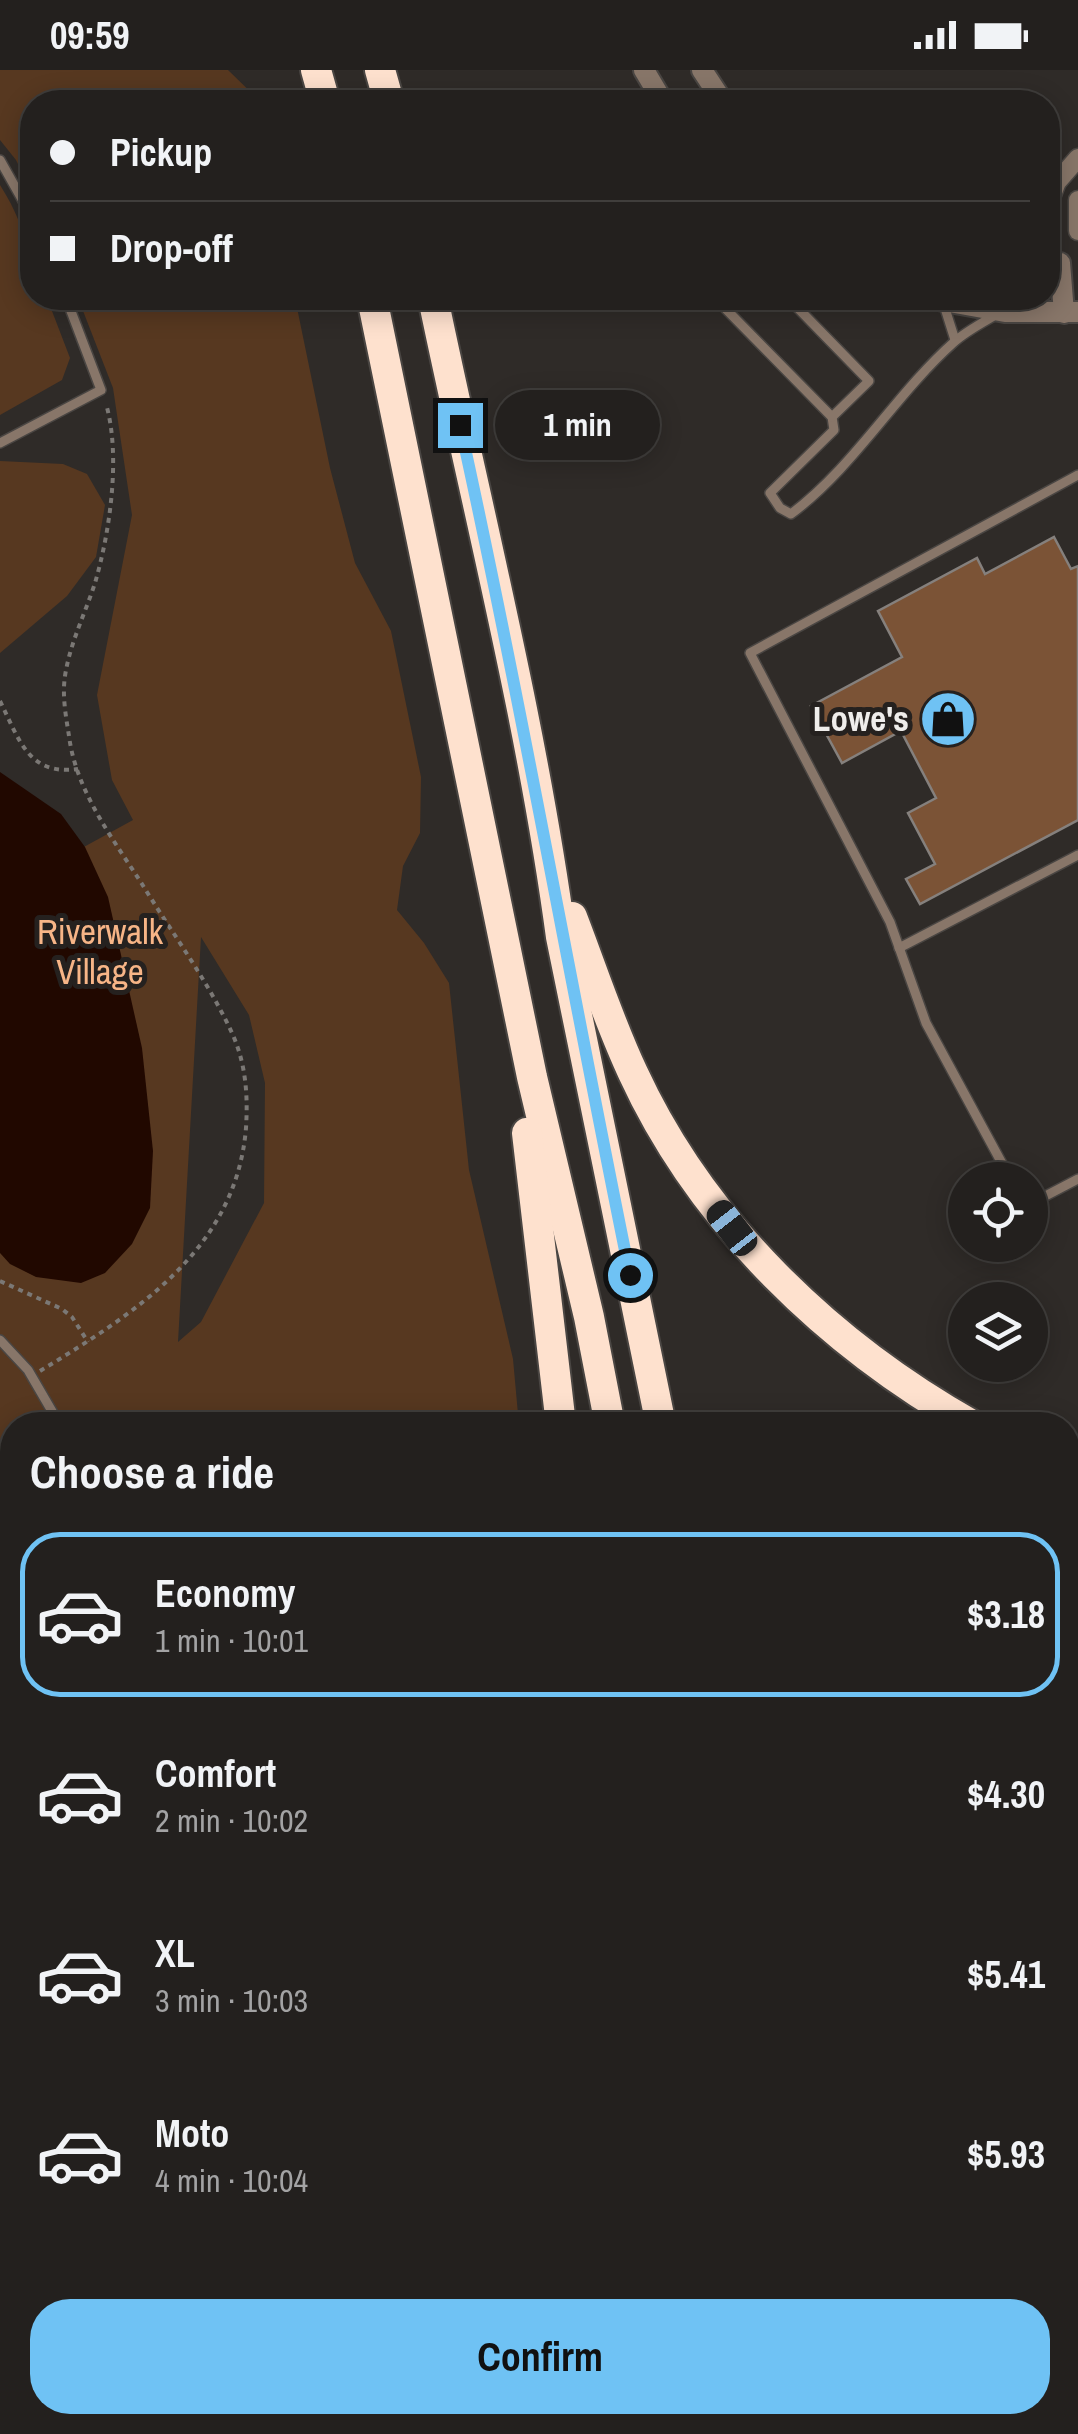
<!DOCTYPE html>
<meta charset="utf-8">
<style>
:root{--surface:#23201e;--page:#2b2827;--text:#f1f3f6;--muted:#a3a3a4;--line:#403e3c;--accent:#6fc2f4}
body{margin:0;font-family:"Archivo Narrow",sans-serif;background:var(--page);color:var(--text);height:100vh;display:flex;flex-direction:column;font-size:38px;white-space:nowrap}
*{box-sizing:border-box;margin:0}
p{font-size:32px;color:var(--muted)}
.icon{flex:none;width:55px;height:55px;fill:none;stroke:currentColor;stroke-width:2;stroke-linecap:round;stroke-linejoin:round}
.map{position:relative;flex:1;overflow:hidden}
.drawer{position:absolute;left:0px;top:1342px;width:1080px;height:1022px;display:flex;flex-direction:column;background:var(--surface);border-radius:40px 40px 0 0;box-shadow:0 5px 25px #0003,0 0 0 2px var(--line)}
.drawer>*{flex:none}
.banner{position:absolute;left:20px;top:20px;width:1040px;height:220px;border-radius:40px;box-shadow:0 5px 25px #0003,0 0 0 2px var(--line);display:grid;align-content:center;height:220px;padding:0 30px;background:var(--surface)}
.controls{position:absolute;left:948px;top:1092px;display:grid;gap:20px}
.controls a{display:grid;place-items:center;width:100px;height:100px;border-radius:50%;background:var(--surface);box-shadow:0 5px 25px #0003,0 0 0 2px var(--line);font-size:50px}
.end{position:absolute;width:45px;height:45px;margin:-22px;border:12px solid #6fc2f4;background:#111;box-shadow:0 0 0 5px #111}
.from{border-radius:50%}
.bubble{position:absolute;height:70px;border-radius:35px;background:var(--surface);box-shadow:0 5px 25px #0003,0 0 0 2px var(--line);font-size:32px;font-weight:700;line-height:70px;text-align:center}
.car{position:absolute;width:30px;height:60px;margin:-30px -15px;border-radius:12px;box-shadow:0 0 8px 2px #0007;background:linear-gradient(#222 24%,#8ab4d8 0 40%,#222 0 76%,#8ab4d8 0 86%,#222 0)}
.banner b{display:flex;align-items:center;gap:35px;height:95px;font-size:38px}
.banner b+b{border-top:2px solid var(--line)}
.banner i{width:25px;height:25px;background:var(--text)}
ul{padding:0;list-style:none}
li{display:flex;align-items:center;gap:30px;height:165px;margin:0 20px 15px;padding:0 10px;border:5px solid transparent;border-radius:40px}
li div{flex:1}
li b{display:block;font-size:38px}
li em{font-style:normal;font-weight:700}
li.active{border-color:var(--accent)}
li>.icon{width:90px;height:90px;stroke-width:1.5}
h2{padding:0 30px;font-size:45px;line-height:120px}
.action{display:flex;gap:20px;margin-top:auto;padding:20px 30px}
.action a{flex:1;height:115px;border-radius:40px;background:var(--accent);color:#111;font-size:40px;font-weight:700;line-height:115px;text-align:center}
.status{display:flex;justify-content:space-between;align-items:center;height:70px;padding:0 50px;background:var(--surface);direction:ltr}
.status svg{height:28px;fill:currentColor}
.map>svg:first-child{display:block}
</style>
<div class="status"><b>09:59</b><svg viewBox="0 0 49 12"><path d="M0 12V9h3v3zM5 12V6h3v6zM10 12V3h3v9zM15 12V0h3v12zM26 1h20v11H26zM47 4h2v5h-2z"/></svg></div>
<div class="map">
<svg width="1078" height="2364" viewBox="0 0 1078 2364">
<rect width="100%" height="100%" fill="#2f2b28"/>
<g fill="#573820" fill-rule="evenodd">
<polygon points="0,0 228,0 261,32 32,32 32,122 16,90 0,70"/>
<path d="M0 115C24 153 32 184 32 228H47L70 288 62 310 0 345Z"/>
<path d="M78 228H295L330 398 355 493 391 561 421 707 420 763 403 796 397 840 424 873 449 913 469 1100 513 1289 519 1355H12V2352L307 2353 306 2364H0V823L133 750 112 710 97 625 132 445 113 318ZM201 867 249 945 265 1013 264 1133 201 1252 178 1272Z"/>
<polygon points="0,391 63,394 87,404 105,435 96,487 67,526 0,583"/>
</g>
<polygon fill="#210800" points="0,702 61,744 85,777 108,827 142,978 153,1081 150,1138 132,1174 105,1203 81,1213 36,1207 10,1194 0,1183"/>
<polygon fill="#7b5336" stroke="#85807d" stroke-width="2.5" points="1054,467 1071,499 1078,496 1078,750 920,834 906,809 935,794 908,743 936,728 901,661 842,693 811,636 902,587 878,541 977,488 985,504"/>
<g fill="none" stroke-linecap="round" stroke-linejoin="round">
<g stroke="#4a4643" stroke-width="12">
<g id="service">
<polyline points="0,90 32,147"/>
<path d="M715 228 832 347 834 360 770 423 780 438 791 444C854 397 895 325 953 273 966 261 984 252 999 243"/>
<polyline points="788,228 869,311 832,347"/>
<polyline points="943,232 955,270"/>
<polyline points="0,373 101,320 66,228"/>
<polyline points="899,878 1078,785"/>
<polyline points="1011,1110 926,953 890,852 750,583 1078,405"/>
<polyline points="1030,1134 1078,1109"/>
<polyline points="0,1270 28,1300 60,1355"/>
<polyline points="0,1602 12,1591"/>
<polyline points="0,1789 12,1794"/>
<polyline points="0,2316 12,2285"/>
<polyline points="77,2364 80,2352"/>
</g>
</g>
<g stroke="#4a4643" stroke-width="21">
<g id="minor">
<polyline points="1078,130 1078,161"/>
<polyline points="1048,135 1057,112 1078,88"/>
</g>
</g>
<g stroke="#4a4643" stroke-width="24">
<g id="tertiary">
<polyline points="644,0 663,32"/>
<polyline points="702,0 723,32"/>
<polyline points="1060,193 1064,243"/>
<polyline points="927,228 1005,242 1078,242"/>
</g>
</g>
<g stroke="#4a4643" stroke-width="24">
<g id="secondary">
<polyline points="1068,2132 1078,2104"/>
<polyline points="1068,2268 1078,2240"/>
<polyline points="973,2364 979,2352"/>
<polyline points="1030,2364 1035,2352"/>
</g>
</g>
<g stroke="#4a4643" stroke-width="34">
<g id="motorway">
<polyline points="316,0 325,32"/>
<polyline points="380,0 389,32"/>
<polyline points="372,228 532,1007 589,1247 610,1355"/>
<path d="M433 228C477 440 532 652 561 867L661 1355"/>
<path d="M572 847C592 899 609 952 633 1003 702 1153 830 1275 972 1355"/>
<polyline points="527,1063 561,1355"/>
<polyline points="1068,1388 1078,1389"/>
<polyline points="1068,1409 1078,1416"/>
<polyline points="1068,1466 1078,1471"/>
<polyline points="358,2352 358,2364"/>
<polyline points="779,2352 785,2364"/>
<polyline points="819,2352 822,2364"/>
<polyline points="873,2352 876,2364"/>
<polyline points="435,2364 441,2352"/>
</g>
</g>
<g stroke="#7b7875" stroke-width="4" stroke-dasharray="5 5" stroke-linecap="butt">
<path d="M0 631C19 669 28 706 78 699"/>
<polyline points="0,1211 62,1239 72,1247 88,1272"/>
<path d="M40 1301C135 1243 236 1180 246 1058 248 1025 246 994 232 963 208 911 172 863 142 814 113 769 76 721 69 666 66 647 62 626 65 606 70 573 85 544 95 513 110 462 121 385 106 334"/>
</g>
<use href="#service" stroke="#887669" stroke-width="9"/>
<use href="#minor" stroke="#887669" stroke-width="18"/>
<use href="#tertiary" stroke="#887669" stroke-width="20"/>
<use href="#secondary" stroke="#bd9f8b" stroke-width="20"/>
<use href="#motorway" stroke="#fee1ce" stroke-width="30"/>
</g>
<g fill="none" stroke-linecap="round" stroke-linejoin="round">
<path stroke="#6fc2f4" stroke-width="12" d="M460 355C522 637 572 922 630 1205"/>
</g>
<defs>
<g id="shop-disc" transform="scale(2.875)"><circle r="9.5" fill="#6fc2f4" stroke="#25211f"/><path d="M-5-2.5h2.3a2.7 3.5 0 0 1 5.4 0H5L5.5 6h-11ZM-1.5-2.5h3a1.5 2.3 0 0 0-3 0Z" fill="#111"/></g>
</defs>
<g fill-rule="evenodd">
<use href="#shop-disc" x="948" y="649"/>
</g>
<g text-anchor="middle" stroke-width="10" stroke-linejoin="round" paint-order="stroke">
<g font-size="35" font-weight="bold" fill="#efedeb" stroke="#25211f" text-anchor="end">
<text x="909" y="661">Lowe's</text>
</g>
<g font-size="35" fill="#f7b587" stroke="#25211f">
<text x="100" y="874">Riverwalk<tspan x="100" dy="40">Village</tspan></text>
</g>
</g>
</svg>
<div class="controls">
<a><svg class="icon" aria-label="locate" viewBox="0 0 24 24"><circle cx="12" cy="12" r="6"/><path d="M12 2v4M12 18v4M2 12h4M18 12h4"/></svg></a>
<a><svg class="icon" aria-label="layers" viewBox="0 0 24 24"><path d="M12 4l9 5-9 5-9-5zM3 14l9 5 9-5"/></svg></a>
</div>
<i class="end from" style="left:630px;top:1205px"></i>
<i class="end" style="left:460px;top:355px"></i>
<div class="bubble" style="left:495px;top:320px;width:165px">1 min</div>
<i class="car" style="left:732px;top:1158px;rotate:322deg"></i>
<div class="banner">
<b><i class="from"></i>Pickup</b>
<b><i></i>Drop-off</b>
</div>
<section class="drawer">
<h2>Choose a ride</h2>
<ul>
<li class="active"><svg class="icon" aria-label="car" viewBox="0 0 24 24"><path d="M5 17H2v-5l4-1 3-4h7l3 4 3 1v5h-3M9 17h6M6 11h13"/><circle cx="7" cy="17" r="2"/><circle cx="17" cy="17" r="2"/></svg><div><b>Economy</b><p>1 min · 10:01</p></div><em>$3.18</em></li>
<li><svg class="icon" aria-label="car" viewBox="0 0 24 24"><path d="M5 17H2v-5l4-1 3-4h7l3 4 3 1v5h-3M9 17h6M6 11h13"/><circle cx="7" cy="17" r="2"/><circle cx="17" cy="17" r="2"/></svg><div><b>Comfort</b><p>2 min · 10:02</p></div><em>$4.30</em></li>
<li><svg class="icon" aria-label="car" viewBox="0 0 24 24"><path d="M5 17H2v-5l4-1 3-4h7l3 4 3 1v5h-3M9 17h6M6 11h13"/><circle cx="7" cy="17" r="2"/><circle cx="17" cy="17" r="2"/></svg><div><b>XL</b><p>3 min · 10:03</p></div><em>$5.41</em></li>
<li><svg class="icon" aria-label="car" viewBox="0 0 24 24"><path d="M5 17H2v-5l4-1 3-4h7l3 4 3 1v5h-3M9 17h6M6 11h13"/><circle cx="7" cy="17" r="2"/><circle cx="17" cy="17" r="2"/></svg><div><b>Moto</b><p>4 min · 10:04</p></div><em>$5.93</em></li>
</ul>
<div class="action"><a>Confirm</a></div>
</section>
</div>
